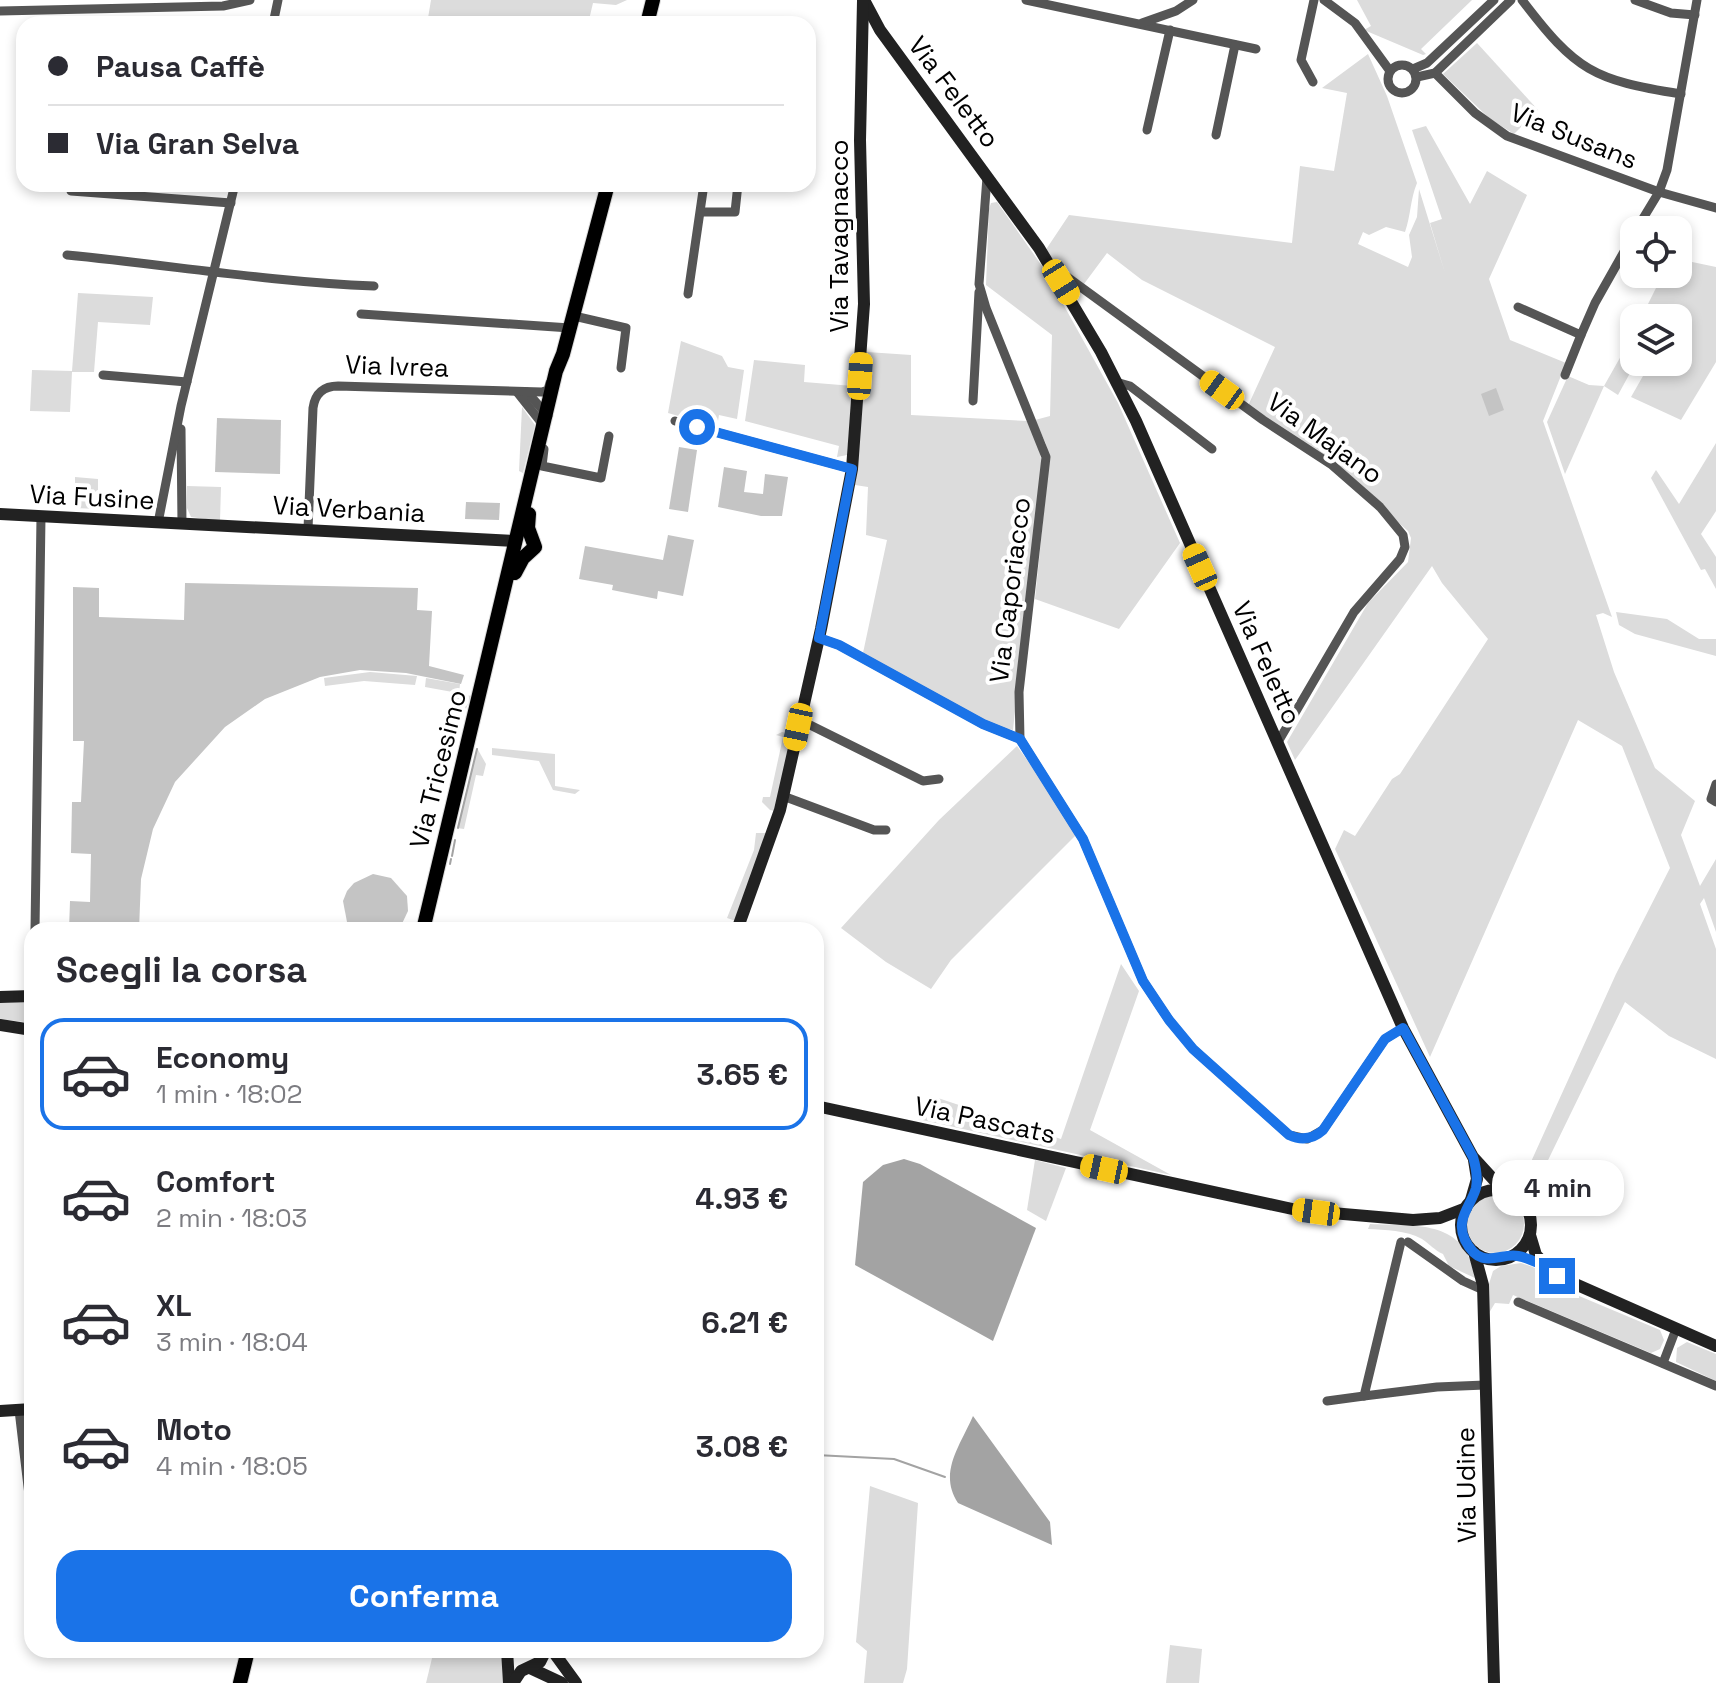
<!DOCTYPE html>
<html lang="it">
<meta charset="utf-8">
<style>
:root{--surface:#fff;--page:#f2f2f3;--text:#2b2b33;--muted:#7c7c81;--line:#e1e1e2;--accent:#1a73e8}
body{margin:0;font-family:"Space Grotesk",sans-serif;background:var(--page);color:var(--text);height:100vh;display:flex;flex-direction:column;font-size:30px;white-space:nowrap}
*{box-sizing:border-box;margin:0}
p{font-size:26px;color:var(--muted)}
.icon{flex:none;width:44px;height:44px;fill:none;stroke:currentColor;stroke-width:2;stroke-linecap:round;stroke-linejoin:round}
.map{position:relative;flex:1;overflow:hidden}
.details{position:absolute;left:24px;top:922px;width:800px;height:736px;display:flex;flex-direction:column;background:var(--surface);border-radius:24px;box-shadow:0 4px 12px #0003}
.details>*{flex:none}
.guide{position:absolute;left:16px;top:16px;width:800px;height:176px;border-radius:24px;box-shadow:0 4px 12px #0003;display:grid;align-content:center;height:176px;padding:0 32px;background:var(--surface)}
.fabs{position:absolute;left:1620px;top:216px;display:grid;gap:16px}
.fabs a{display:grid;place-items:center;width:72px;height:72px;border-radius:16px;background:var(--surface);box-shadow:0 4px 12px #0003;font-size:40px}
.end{position:absolute;width:36px;height:36px;margin:-18px;border:10px solid #1a73e8;background:#fff;box-shadow:0 0 0 4px #fff}
.from{border-radius:50%}
.bubble{position:absolute;height:56px;border-radius:24px;background:var(--surface);box-shadow:0 4px 12px #0003;font-size:26px;font-weight:800;line-height:56px;text-align:center}
.car{position:absolute;width:24px;height:48px;margin:-24px -12px;border-radius:10px;box-shadow:0 0 6px 2px #0007;background:linear-gradient(#f5c518 24%,#345 0 40%,#f5c518 0 76%,#345 0 86%,#f5c518 0)}
.guide b{display:flex;align-items:center;gap:28px;height:76px;font-size:30px}
.guide b+b{border-top:2px solid var(--line)}
.guide i{width:20px;height:20px;background:var(--text)}
ul{padding:0;list-style:none}
li{display:flex;align-items:center;gap:24px;height:112px;margin:0 16px 12px;padding:0 16px;border:4px solid transparent;border-radius:24px}
li div{flex:1}
li b{display:block;font-size:30px}
li em{font-style:normal;font-weight:800}
li.on{border-color:var(--accent)}
li>.icon{width:72px;height:72px;stroke-width:1.5}
h2{padding:0 32px;font-size:36px;line-height:96px}
.primary-button{display:flex;gap:16px;margin-top:auto;padding:16px 32px}
.primary-button a{flex:1;height:92px;border-radius:24px;background:var(--accent);color:#fff;font-size:32px;font-weight:800;line-height:92px;text-align:center}
.map>svg:first-child{display:block}
</style>
<div class="map">
<svg width="1716" height="1683" viewBox="0 0 1716 1683">
<rect width="100%" height="100%" fill="#fff"/>
<g fill="#dcdcdc">
<polygon points="431,0 627,0 616,5 593,3 588,24 427,24"/>
<polygon points="1357,0 1472,0 1421,49 1426,54 1423,55 1364,30 1371,26"/>
<polygon points="1477,43 1538,110 1514,134 1490,119 1443,74"/>
<path d="M1368 54 1387 96 1417 183C1410 200 1411 215 1405 232L1386 227 1369 235 1363 232 1358 244 1408 267 1412 257 1409 235 1417 217 1419 189 1445 273 1430 223 1442 219 1412 130 1426 126 1470 204 1487 171 1527 195 1489 279 1510 340 1566 363 1543 421 1612 617 1603 613 1596 615 1614 672 1655 768 1695 801 1681 835 1700 886 1716 859V932L1704 898 1700 904 1716 949V1059L1669 1036 1625 1002 1533 1191 1521 1184 1616 974 1670 868 1622 746 1578 720 1430 1057 1335 849 1344 830 1355 836 1392 779 1400 774 1488 639 1442 583 1432 566 1295 760 1287 742 1368 603 1408 562 1411 538 1408 531 1351 481 1247 408 1275 347 1142 280 1107 253 1084 284 1051 260 1045 251 1069 215 1292 243 1300 166 1334 171 1347 93 1322 88Z"/>
<polygon points="997,202 1042,266 1118,403 1180,543 1119,629 1035,599 1049,462 1046,444 1035,420 1050,416 1052,335 986,285 989,209 991,203"/>
<polygon points="1678,259 1716,267 1716,362 1681,420 1631,397 1651,362 1678,362 1678,318 1641,318 1663,274 1678,274"/>
<polygon points="78,293 153,297 150,325 98,322 94,372 72,372 70,412 30,411 32,370 72,371"/>
<polygon points="1634,333 1636,362 1618,395 1604,386 1565,474 1547,422 1568,376 1589,385 1604,386"/>
<polygon points="681,341 722,356 728,367 744,370 737,419 719,415 717,427 668,413"/>
<path d="M867 352 911 355V415L1027 421 1038 445 1042 463 1013 730C975 724 900 674 863 653L887 540 866 535 868 487 855 485Z"/>
<polygon points="754,360 805,365 804,382 853,386 847,455 837,457 839,446 745,421"/>
<polygon points="522,407 535,425 523,473 519,471"/>
<polygon points="1716,443 1716,511 1701,534 1716,557 1716,589 1705,569 1701,570 1651,478 1656,470 1679,504"/>
<polygon points="75,477 98,479 98,509 75,508"/>
<polygon points="187,486 221,487 220,521 191,517 187,508"/>
<polygon points="1616,612 1667,619 1699,639 1716,639 1716,656 1635,634 1619,625"/>
<polygon points="370,672 417,676 415,685 364,681 325,686 324,678"/>
<polygon points="426,678 460,684 459,693 471,696 441,773 458,693 425,687"/>
<polygon points="782,732 792,734 775,811 770,810 762,802 763,797 770,797 783,737 776,735"/>
<polygon points="1017,746 1079,832 951,960 931,989 886,962 841,928 939,820"/>
<polygon points="477,748 486,764 483,776 476,775 464,829 457,828"/>
<polygon points="492,748 555,754 555,786 580,790 575,794 553,790 539,761 492,755"/>
<polygon points="756,833 768,833 736,921 727,918 754,850"/>
<polygon points="1121,964 1139,991 1090,1130 1171,1175 918,1119 929,1095 1061,1139"/>
<polygon points="32,1001 32,1023 0,1019 0,1003"/>
<polygon points="1035,1160 1066,1168 1046,1221 1027,1210"/>
<circle cx="1495" cy="1224" r="29"/>
<path d="M1370 1224C1416 1226 1466 1219 1475 1278L1449 1266 1443 1254C1434 1250 1430 1244 1422 1239 1406 1230 1385 1230 1368 1229Z"/>
<polygon points="1521,1263 1533,1267 1572,1293 1660,1330 1664,1340 1660,1349 1651,1353 1513,1295 1509,1304 1495,1303 1489,1313 1489,1284 1493,1271 1501,1266"/>
<polygon points="1687,1342 1716,1354 1716,1381 1676,1362 1677,1348"/>
<polygon points="870,1486 918,1503 907,1669 903,1683 864,1683 867,1651 856,1642"/>
<polygon points="1170,1645 1202,1649 1199,1683 1166,1683"/>
<polygon points="434,1650 502,1651 503,1683 426,1683"/>
</g>
<g fill="#a3a3a3">
<polygon points="904,1159 920,1164 1036,1228 993,1341 855,1265 863,1182 883,1165"/>
<path d="M973 1416 1050 1522 1052 1545 958 1503C938 1473 960 1446 973 1416Z"/>
</g>
<g fill="none" stroke-linecap="round" stroke-linejoin="round">
<g stroke="#a3a3a3" stroke-width="2">
<polyline points="458,828 477,749"/>
<polyline points="452,856 455,840"/>
<polyline points="450,864 451,859"/>
<polyline points="816,1455 894,1459 945,1477"/>
</g>
</g>
<g fill="#c4c4c4">
<polygon points="1496,388 1504,410 1489,416 1481,394"/>
<polygon points="217,418 281,420 280,474 215,472"/>
<polygon points="679,447 697,450 688,512 669,509"/>
<polygon points="724,467 747,471 744,492 763,494 765,474 788,477 782,516 761,516 718,507"/>
<polygon points="466,502 500,503 499,520 465,519"/>
<polygon points="668,535 694,540 683,596 658,591 657,599 612,590 613,585 579,579 585,546 663,560"/>
<polygon points="185,583 418,588 417,610 432,611 429,666 464,675 461,684 406,673 360,670 320,677 265,699 225,727 175,782 153,829 141,879 139,930 69,930 70,901 90,902 91,854 71,853 72,802 81,802 84,741 73,741 73,587 99,588 99,617 184,620"/>
<polygon points="373,874 391,878 407,896 408,911 399,930 353,930 347,922 343,901 347,891 354,883"/>
</g>
<g fill="none" stroke-linecap="round" stroke-linejoin="round">
<g stroke="#dbdbdb" stroke-width="16">
<g id="primary">
<polyline points="647,24 653,0"/>
<polyline points="515,573 523,558 535,547 528,528 529,514"/>
<polyline points="423,930 556,371 563,354 608,184"/>
<polyline points="240,1683 248,1650"/>
</g>
</g>
<g stroke="#555" stroke-width="9">
<polyline points="1026,0 1256,49"/>
<polyline points="1324,0 1355,23 1390,71"/>
<path d="M1522 0C1576 71 1593 80 1681 94"/>
<polyline points="1635,0 1671,13 1695,15"/>
<polyline points="0,11 223,6 250,0"/>
<polyline points="1142,23 1176,11 1193,0"/>
<polyline points="273,24 278,0"/>
<circle cx="1402" cy="79" r="14"/>
<polyline points="1413,69 1427,63 1494,0"/>
<polyline points="1435,73 1475,113 1507,136 1659,192 1716,208"/>
<polyline points="1417,77 1435,73 1511,0"/>
<polyline points="1313,82 1301,60 1314,0"/>
<polyline points="1147,130 1170,30"/>
<polyline points="1216,135 1235,45"/>
<polyline points="987,177 979,284 986,308 1046,457 1019,692 1020,739 1083,839 1143,981 1169,1020 1193,1049 1289,1135 1307,1139 1323,1130 1385,1039 1403,1028"/>
<polyline points="71,191 231,203"/>
<polyline points="702,212 735,212 738,184"/>
<polyline points="1636,230 1659,192 1667,170 1697,0"/>
<path d="M67 255C170 265 271 282 374 286"/>
<polyline points="1052,266 1263,420 1332,465 1380,507 1403,535 1405,547 1400,559 1354,612 1278,742"/>
<polyline points="688,294 704,184"/>
<polyline points="1518,307 1581,335 1595,303 1634,234"/>
<polyline points="361,314 570,328"/>
<polyline points="574,316 626,328 621,368"/>
<polyline points="103,375 187,382"/>
<polyline points="1565,375 1581,335"/>
<polyline points="1116,382 1130,386 1212,449"/>
<polyline points="517,392 540,421 543,428"/>
<polyline points="527,392 548,416"/>
<polyline points="973,401 979,292"/>
<polyline points="675,421 852,469"/>
<polyline points="181,429 182,524"/>
<polyline points="544,449 542,466 601,478 609,436"/>
<polyline points="158,523 181,406 235,184"/>
<path d="M308 529 313 408C315 393 324 386 338 386L542 392 548 390 550 383"/>
<polyline points="819,638 839,645 983,724 1020,739"/>
<polyline points="800,720 923,781 939,779"/>
<polyline points="1716,784 1711,799 1716,802"/>
<polyline points="783,796 874,830 886,830"/>
<polyline points="35,930 41,517"/>
<polyline points="1401,1242 1364,1396 1437,1387 1485,1385"/>
<polyline points="1408,1242 1463,1281 1483,1290"/>
<polyline points="1518,1302 1716,1386"/>
<polyline points="1663,1363 1676,1329"/>
<polyline points="1327,1401 1364,1396"/>
<polyline points="19,1410 29,1495"/>
</g>
<g stroke="#222" stroke-width="12">
<polyline points="864,0 880,30 1039,248 1101,352 1136,421 1403,1028 1473,1157 1504,1191"/>
<polyline points="0,514 514,541"/>
<polyline points="737,930 780,810 821,629 852,469 864,304 860,140 863,1"/>
<polyline points="0,997 32,996"/>
<polyline points="0,1025 32,1030"/>
<polyline points="816,1106 1297,1210 1413,1220 1440,1218 1466,1208"/>
<circle cx="1496" cy="1225" r="35"/>
<polyline points="1471,1200 1477,1179 1474,1160"/>
<polyline points="1530,1235 1536,1255 1557,1276 1716,1346"/>
<polyline points="1474,1252 1483,1285 1494,1683"/>
<polyline points="0,1411 32,1409"/>
<polyline points="507,1650 509,1683"/>
<polyline points="552,1650 576,1683"/>
<polyline points="530,1668 562,1683"/>
<polyline points="513,1683 521,1671 540,1662 546,1650"/>
</g>
<use href="#primary" stroke="#000" stroke-width="14"/>
</g>
<g fill="none" stroke-linecap="round" stroke-linejoin="round">
<path stroke="#1a73e8" stroke-width="10" d="M697 427 852 469 819 638 839 645 983 724 1020 739 1083 839 1143 981 1169 1020 1193 1049 1289 1135C1302 1141 1313 1139 1323 1130L1385 1039 1403 1028 1473 1157C1476 1167 1478 1177 1476 1188 1471 1206 1455 1219 1465 1240 1481 1272 1500 1252 1518 1256 1533 1259 1545 1266 1557 1276"/>
</g>
<g text-anchor="middle" stroke-width="8" stroke-linejoin="round" paint-order="stroke">
<g font-size="26" fill="#000" stroke="#fff">
<text transform="translate(954 92) rotate(53)" y="9">Via Feletto</text>
<text transform="translate(1574 136) rotate(22)" y="9">Via Susans</text>
<text transform="translate(839 236) rotate(-90)" y="9">Via Tavagnacco</text>
<text transform="translate(397 366) rotate(2)" y="9">Via Ivrea</text>
<text transform="translate(1325 438) rotate(36)" y="9">Via Majano</text>
<text transform="translate(92 497) rotate(3)" y="9">Via Fusine</text>
<text transform="translate(349 509) rotate(3)" y="9">Via Verbania</text>
<text transform="translate(1010 590) rotate(-83)" y="9">Via Caporiacco</text>
<text transform="translate(1267 663) rotate(66)" y="9">Via Feletto</text>
<text transform="translate(438 769) rotate(-76)" y="9">Via Tricesimo</text>
<text transform="translate(985 1120) rotate(12)" y="9">Via Pascats</text>
<text transform="translate(1466 1485) rotate(-91)" y="9">Via Udine</text>
</g>
</g>
</svg>
<div class="fabs">
<a><svg class="icon" aria-label="locate" viewBox="0 0 24 24"><circle cx="12" cy="12" r="6"/><path d="M12 2v4M12 18v4M2 12h4M18 12h4"/></svg></a>
<a><svg class="icon" aria-label="layers" viewBox="0 0 24 24"><path d="M12 4l9 5-9 5-9-5zM3 14l9 5 9-5"/></svg></a>
</div>
<i class="end from" style="left:697px;top:427px"></i>
<i class="end" style="left:1557px;top:1276px"></i>
<div class="bubble" style="left:1492px;top:1160px;width:132px">4 min</div>
<i class="car" style="left:1061px;top:282px;rotate:148deg"></i>
<i class="car" style="left:860px;top:376px;rotate:4deg"></i>
<i class="car" style="left:1222px;top:390px;rotate:306deg"></i>
<i class="car" style="left:1200px;top:567px;rotate:336deg"></i>
<i class="car" style="left:798px;top:727px;rotate:192deg"></i>
<i class="car" style="left:1104px;top:1169px;rotate:282deg"></i>
<i class="car" style="left:1316px;top:1212px;rotate:278deg"></i>
<div class="guide">
<b><i class="from"></i>Pausa Caffè</b>
<b><i></i>Via Gran Selva</b>
</div>
<section class="details">
<h2>Scegli la corsa</h2>
<ul>
<li class="on"><svg class="icon" aria-label="car" viewBox="0 0 24 24"><path d="M5 17H2v-5l4-1 3-4h7l3 4 3 1v5h-3M9 17h6M6 11h13"/><circle cx="7" cy="17" r="2"/><circle cx="17" cy="17" r="2"/></svg><div><b>Economy</b><p>1 min · 18:02</p></div><em>3.65 €</em></li>
<li><svg class="icon" aria-label="car" viewBox="0 0 24 24"><path d="M5 17H2v-5l4-1 3-4h7l3 4 3 1v5h-3M9 17h6M6 11h13"/><circle cx="7" cy="17" r="2"/><circle cx="17" cy="17" r="2"/></svg><div><b>Comfort</b><p>2 min · 18:03</p></div><em>4.93 €</em></li>
<li><svg class="icon" aria-label="car" viewBox="0 0 24 24"><path d="M5 17H2v-5l4-1 3-4h7l3 4 3 1v5h-3M9 17h6M6 11h13"/><circle cx="7" cy="17" r="2"/><circle cx="17" cy="17" r="2"/></svg><div><b>XL</b><p>3 min · 18:04</p></div><em>6.21 €</em></li>
<li><svg class="icon" aria-label="car" viewBox="0 0 24 24"><path d="M5 17H2v-5l4-1 3-4h7l3 4 3 1v5h-3M9 17h6M6 11h13"/><circle cx="7" cy="17" r="2"/><circle cx="17" cy="17" r="2"/></svg><div><b>Moto</b><p>4 min · 18:05</p></div><em>3.08 €</em></li>
</ul>
<div class="primary-button"><a>Conferma</a></div>
</section>
</div>
